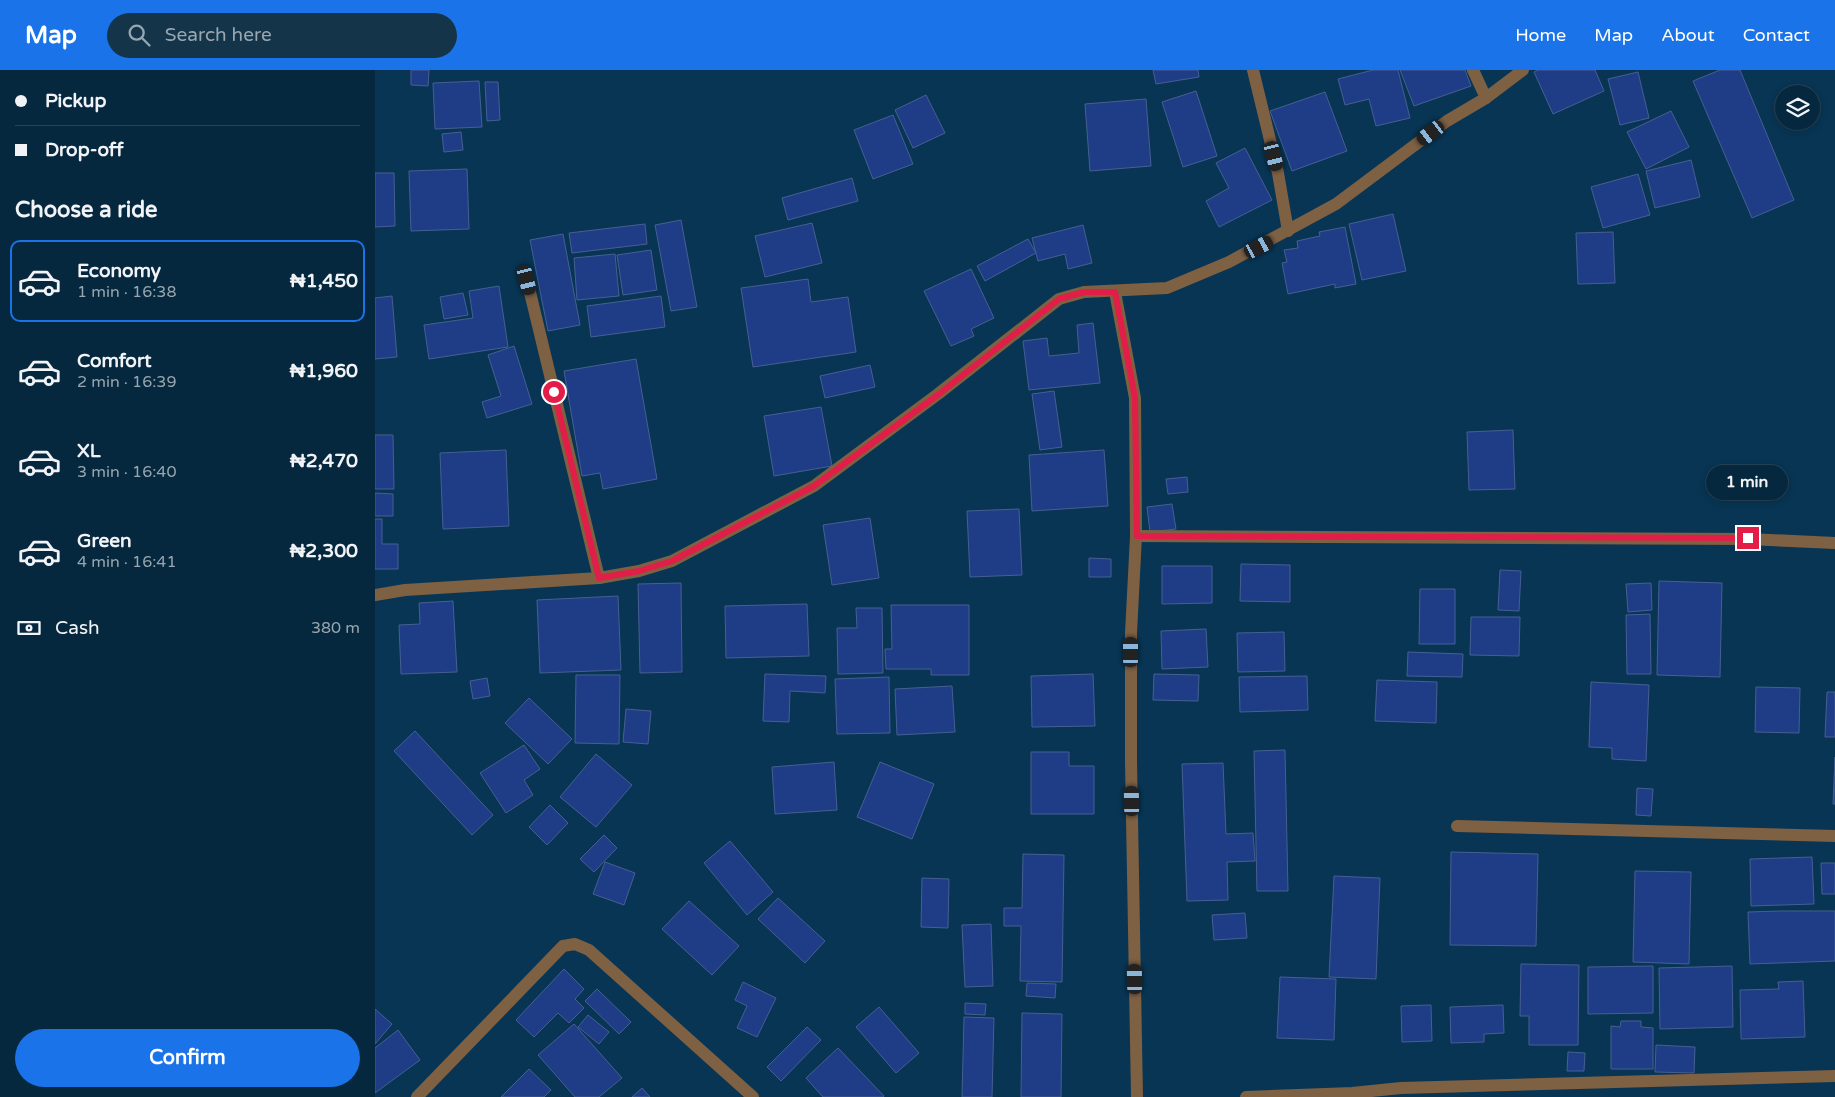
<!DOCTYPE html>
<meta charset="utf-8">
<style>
:root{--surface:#06283e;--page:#143449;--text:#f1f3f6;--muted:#98a6b0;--line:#274458;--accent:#1a73e8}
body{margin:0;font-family:"Varela Round",sans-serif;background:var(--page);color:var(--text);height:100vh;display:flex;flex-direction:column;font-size:19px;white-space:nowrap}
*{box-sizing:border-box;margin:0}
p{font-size:16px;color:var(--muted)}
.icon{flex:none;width:28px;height:28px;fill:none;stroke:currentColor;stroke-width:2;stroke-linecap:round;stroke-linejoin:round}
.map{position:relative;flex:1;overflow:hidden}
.panel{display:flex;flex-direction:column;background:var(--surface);width:375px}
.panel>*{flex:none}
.guide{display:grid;align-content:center;height:110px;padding:0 15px;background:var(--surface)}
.tools{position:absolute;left:1400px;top:15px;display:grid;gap:10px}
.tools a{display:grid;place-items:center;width:45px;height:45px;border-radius:50%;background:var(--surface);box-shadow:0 2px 8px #0003,0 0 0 1px var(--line);font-size:25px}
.end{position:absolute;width:22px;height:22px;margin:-11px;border:6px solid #e11d48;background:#fff;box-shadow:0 0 0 2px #fff}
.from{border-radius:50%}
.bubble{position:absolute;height:35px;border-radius:18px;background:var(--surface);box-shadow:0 2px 8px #0003,0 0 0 1px var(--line);font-size:16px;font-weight:800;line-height:35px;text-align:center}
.car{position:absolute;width:15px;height:30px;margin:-15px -8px;border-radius:6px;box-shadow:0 0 4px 1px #0007;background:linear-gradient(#222 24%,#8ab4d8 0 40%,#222 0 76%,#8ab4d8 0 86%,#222 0)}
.guide b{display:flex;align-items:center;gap:18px;height:48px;font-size:19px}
.guide b+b{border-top:1px solid var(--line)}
.guide i{width:12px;height:12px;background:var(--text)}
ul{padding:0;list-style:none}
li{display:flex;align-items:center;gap:15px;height:82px;margin:0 10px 8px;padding:0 5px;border:2px solid transparent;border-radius:10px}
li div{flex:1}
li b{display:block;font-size:19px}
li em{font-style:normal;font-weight:800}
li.selected{border-color:var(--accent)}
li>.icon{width:45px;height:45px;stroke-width:1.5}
h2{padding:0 15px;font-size:22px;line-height:60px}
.pay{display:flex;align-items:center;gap:12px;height:55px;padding:0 15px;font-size:19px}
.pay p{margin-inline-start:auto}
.button{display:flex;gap:10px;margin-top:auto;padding:10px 15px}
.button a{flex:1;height:58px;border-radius:30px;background:var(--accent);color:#fff;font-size:20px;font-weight:800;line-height:58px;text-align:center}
header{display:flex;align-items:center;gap:30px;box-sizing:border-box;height:70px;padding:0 25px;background:var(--accent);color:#fff}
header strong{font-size:24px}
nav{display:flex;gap:28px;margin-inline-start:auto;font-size:18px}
.search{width:350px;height:45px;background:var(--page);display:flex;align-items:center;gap:12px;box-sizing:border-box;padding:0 18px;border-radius:28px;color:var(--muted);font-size:19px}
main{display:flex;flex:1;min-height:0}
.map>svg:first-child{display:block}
</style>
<header>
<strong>Map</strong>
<div class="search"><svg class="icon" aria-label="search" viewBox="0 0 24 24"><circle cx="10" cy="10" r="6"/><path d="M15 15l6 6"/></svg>Search here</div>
<nav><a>Home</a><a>Map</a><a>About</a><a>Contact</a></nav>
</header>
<main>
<section class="panel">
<div class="guide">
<b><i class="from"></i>Pickup</b>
<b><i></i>Drop-off</b>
</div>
<h2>Choose a ride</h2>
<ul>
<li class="selected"><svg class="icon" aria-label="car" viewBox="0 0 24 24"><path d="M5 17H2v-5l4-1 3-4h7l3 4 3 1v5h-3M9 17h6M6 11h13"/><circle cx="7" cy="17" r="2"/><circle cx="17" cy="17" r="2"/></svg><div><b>Economy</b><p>1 min · 16:38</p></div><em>₦1,450</em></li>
<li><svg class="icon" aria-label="car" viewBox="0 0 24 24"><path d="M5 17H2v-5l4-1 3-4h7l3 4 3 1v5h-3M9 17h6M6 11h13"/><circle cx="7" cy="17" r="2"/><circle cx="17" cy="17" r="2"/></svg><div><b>Comfort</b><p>2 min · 16:39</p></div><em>₦1,960</em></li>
<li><svg class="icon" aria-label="car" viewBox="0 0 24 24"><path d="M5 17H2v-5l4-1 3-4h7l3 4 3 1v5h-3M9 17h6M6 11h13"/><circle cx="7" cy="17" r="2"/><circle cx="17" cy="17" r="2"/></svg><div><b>XL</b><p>3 min · 16:40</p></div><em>₦2,470</em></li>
<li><svg class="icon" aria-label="car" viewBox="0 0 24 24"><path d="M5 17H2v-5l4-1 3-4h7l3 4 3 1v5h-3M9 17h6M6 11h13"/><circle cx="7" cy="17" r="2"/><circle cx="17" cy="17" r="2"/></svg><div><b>Green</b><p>4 min · 16:41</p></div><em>₦2,300</em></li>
</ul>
<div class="pay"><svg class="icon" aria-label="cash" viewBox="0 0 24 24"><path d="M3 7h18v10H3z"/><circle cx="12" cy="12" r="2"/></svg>Cash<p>380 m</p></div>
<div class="button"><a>Confirm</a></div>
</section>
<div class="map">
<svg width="1460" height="1027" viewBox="0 0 1460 1027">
<rect width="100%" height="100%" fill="#083553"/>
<g fill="#1f3d86" stroke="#465f93">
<polygon points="36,0 54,0 53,16 36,15"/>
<polygon points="778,0 823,0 824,7 781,14"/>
<polygon points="998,0 1023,0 1035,48 1001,56 994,29 970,35 963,9"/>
<polygon points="1025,0 1090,0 1096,16 1039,36"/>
<polygon points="1163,0 1220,0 1229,21 1178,44 1159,2"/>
<polygon points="1345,0 1365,0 1419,130 1377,148 1318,11"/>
<polygon points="1263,2 1274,48 1245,55 1233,9"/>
<polygon points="104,11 107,57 60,59 58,13"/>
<polygon points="110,12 123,12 125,50 112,51"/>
<polygon points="821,21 842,86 808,97 787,32"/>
<polygon points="950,22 972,81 917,101 895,41"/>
<polygon points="551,25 570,63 538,78 520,40"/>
<polygon points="771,29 776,96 715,101 710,34"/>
<polygon points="1296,41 1314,77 1271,99 1252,62"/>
<polygon points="518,45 538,94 498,109 479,60"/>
<polygon points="86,62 88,80 69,82 67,64"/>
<polygon points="870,78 897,130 844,157 831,131 854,118 841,93"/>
<polygon points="1316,90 1325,127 1280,138 1271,101"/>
<polygon points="92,99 94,159 36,161 34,101"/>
<polygon points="0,103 19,103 20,156 0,157"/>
<polygon points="1263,104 1275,145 1228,158 1216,117"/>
<polygon points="477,108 483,131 413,150 407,128"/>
<polygon points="1018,144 1031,201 987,210 974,154"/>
<polygon points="306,150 322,237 296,241 280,155"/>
<polygon points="437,153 447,193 390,207 380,166"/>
<polygon points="270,154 272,174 197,183 194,163"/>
<polygon points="708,155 717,193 693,199 690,184 663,191 657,168"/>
<polygon points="970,157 981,214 960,218 960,214 913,224 907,193 912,192 909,180 923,178 922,171 945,166 944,162"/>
<polygon points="1238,162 1240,213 1203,214 1201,163"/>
<polygon points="188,164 205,255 173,261 155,170"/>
<polygon points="653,169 661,183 610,211 602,196"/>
<polygon points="276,180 282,220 248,225 242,185"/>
<polygon points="240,184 244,226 202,230 199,188"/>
<polygon points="596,199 619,248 596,259 599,266 576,276 549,221"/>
<polygon points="433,209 436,232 473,227 481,282 378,297 366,218"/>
<polygon points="124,216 133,277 54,289 49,255 98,248 94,221"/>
<polygon points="88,223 93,245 69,249 65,227"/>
<polygon points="17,226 22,287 0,289 0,228"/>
<polygon points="286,226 290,257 216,267 212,236"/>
<polygon points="718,253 725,313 654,320 648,271 672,268 674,286 704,283 702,255"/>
<polygon points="139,276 157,334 112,348 107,332 126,326 113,285"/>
<polygon points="261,289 282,409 228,419 225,403 207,406 189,301"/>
<polygon points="495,295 500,317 450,328 445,306"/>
<polygon points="679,321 687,377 665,380 657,324"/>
<polygon points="446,337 457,396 399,406 389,346"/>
<polygon points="1138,360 1140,419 1094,420 1092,362"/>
<polygon points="0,365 18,365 19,419 0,419"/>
<polygon points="131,380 134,456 68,459 65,383"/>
<polygon points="729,380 733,436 657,441 654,385"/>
<polygon points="812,407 813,422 793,424 791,409"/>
<polygon points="0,423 18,424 18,446 0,446"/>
<polygon points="797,434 801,459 775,462 772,437"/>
<polygon points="644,439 647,505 595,507 592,441"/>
<polygon points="495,448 504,508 457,515 448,455"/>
<polygon points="0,449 7,449 7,474 23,474 23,499 0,499"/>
<polygon points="714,488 736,489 736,507 714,507"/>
<polygon points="866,494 915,495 915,532 865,531"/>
<polygon points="787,496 837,496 837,533 787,534"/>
<polygon points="1125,500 1146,501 1144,541 1123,540"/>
<polygon points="1284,511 1347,513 1345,607 1282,605"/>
<polygon points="306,513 307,602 265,603 263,514"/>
<polygon points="1276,513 1277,540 1253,542 1251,514"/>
<polygon points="1045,519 1080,519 1080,574 1044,574"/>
<polygon points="243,526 246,600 165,603 162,530"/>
<polygon points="78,531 82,602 26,604 24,555 45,554 44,533"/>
<polygon points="432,534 434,586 351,588 350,536"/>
<polygon points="516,535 594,535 594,605 556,605 556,599 511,599 510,579 517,579"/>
<polygon points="481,538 507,538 508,603 463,604 462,558 482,558"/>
<polygon points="1275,544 1276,604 1252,604 1251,545"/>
<polygon points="1096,547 1145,547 1144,586 1095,585"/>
<polygon points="831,559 833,597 787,599 786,561"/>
<polygon points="909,562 910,601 863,602 862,563"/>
<polygon points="1033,582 1088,584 1087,607 1032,606"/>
<polygon points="390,604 451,606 450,623 415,621 414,652 388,651"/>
<polygon points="718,604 720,656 657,657 656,606"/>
<polygon points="779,604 824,605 823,631 778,630"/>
<polygon points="201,605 245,605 244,674 200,673"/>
<polygon points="932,606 933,640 865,642 864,607"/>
<polygon points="514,607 515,663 462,664 460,609"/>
<polygon points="112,608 115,626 98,629 95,611"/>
<polygon points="1002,610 1062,612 1061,653 1000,651"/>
<polygon points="1216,612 1274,615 1271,691 1237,689 1237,678 1214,677"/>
<polygon points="577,616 580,662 522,665 520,619"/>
<polygon points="1381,617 1425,618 1424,663 1380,662"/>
<polygon points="1452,622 1460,622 1460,667 1450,667"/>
<polygon points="154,628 197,669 173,694 130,653"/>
<polygon points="251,639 276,641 273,674 248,672"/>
<polygon points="40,661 118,745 97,765 19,681"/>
<polygon points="149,675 165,699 149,710 158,725 131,743 105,703"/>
<polygon points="910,680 913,821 882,821 879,681"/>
<polygon points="656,682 694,682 694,696 719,696 719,744 656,744"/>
<polygon points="221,684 257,715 221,757 185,727"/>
<polygon points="1460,687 1460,734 1458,734"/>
<polygon points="459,692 462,740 400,744 397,697"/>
<polygon points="505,692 559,714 537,769 482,747"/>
<polygon points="848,693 851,764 878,763 880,791 852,792 853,830 812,831 807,694"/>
<polygon points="1262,718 1278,719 1276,746 1261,745"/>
<polygon points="175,735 193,753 172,775 154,757"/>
<polygon points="229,765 242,778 219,802 205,789"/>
<polygon points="355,771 398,822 372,845 329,793"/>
<polygon points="1076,782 1163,784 1161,876 1075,875"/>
<polygon points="648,784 689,785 687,912 645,911 646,856 629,856 629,838 647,838"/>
<polygon points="1437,787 1439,834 1376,836 1375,789"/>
<polygon points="230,792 260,803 249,835 218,824"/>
<polygon points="1446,793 1460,793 1460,824 1447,824"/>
<polygon points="1260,801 1316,802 1314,894 1258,892"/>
<polygon points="959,806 1005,808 1001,909 954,907"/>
<polygon points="547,808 574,809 573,858 546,857"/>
<polygon points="403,828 450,871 430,893 383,849"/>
<polygon points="314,831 364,876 337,905 287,859"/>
<polygon points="1405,841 1460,841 1460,891 1375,894 1373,842"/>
<polygon points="870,843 872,868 839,870 837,845"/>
<polygon points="616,854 618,916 590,917 587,855"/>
<polygon points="1146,894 1204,895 1203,975 1154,975 1154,946 1145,946"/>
<polygon points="1278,896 1278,943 1213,944 1213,897"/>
<polygon points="1357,896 1358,957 1285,959 1284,898"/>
<polygon points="189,899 209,919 200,929 209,938 194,953 183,943 159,967 141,950"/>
<polygon points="905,907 961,909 959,970 902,968"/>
<polygon points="1428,911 1430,967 1366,969 1365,920 1404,919 1403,912"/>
<polygon points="368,912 401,928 382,967 362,958 372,936 360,930"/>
<polygon points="652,913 681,914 680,928 651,926"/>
<polygon points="222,919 256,952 244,964 210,931"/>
<polygon points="590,933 611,934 610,945 590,944"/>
<polygon points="1056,935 1057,971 1027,972 1026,936"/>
<polygon points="1128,935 1129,963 1109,964 1109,972 1076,973 1075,937"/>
<polygon points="504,937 544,983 521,1003 481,957"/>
<polygon points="0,939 17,954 0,974"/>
<polygon points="647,943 687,944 686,1027 646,1027"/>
<polygon points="213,945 234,962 224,974 203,957"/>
<polygon points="589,947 619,948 617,1027 587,1027"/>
<polygon points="1246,951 1266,951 1266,957 1278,958 1278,999 1236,999 1236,956 1245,957"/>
<polygon points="199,954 247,1008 224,1027 200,1027 163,985"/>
<polygon points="432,957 446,970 406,1011 392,997"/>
<polygon points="23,960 45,990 0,1023 0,978"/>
<polygon points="1281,975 1320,977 1319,1003 1280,1002"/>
<polygon points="463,978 509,1026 508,1027 448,1027 431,1008"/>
<polygon points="1193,982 1210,983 1209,1001 1192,1001"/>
<polygon points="154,999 176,1020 169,1027 126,1027"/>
<polygon points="267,1018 275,1027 257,1027"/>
</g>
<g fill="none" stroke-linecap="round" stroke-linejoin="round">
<g stroke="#7e6043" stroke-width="12">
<polyline points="878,0 903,103 913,161"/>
<polyline points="1098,0 1111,28"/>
<polyline points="152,210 224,508"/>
<polyline points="740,222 760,328 761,466 756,563 756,692 762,1027"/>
<polyline points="761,466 1373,469 1460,473"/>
<polyline points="0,525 30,520 224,508 264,501 297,491 439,416 563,324 684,229 709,222 792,218 854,192 961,134 1072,51 1111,28 1148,0"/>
<polyline points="1082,756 1460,766"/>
<polyline points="42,1027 188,876 200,874 214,880 378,1027"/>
<polyline points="871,1027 977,1023 1026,1018 1460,1006"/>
</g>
</g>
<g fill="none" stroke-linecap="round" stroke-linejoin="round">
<polyline stroke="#e11d48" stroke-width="6" points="179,322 224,508 264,501 297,491 439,416 564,324 684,229 709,222 740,222 760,328 762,466 1373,468"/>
</g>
</svg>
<div class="tools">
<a><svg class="icon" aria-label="layers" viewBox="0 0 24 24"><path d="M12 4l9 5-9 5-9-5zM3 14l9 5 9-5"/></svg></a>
</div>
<i class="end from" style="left:179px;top:322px"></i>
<i class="end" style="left:1373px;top:468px"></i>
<div class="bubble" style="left:1331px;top:395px;width:82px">1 min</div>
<i class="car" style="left:1056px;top:63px;rotate:233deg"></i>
<i class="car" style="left:899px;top:86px;rotate:166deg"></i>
<i class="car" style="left:884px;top:177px;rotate:62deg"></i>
<i class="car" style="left:152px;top:210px;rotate:166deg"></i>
<i class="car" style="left:756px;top:582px;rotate:0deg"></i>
<i class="car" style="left:757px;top:731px;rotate:359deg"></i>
<i class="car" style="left:760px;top:909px;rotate:359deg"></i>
</div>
</main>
